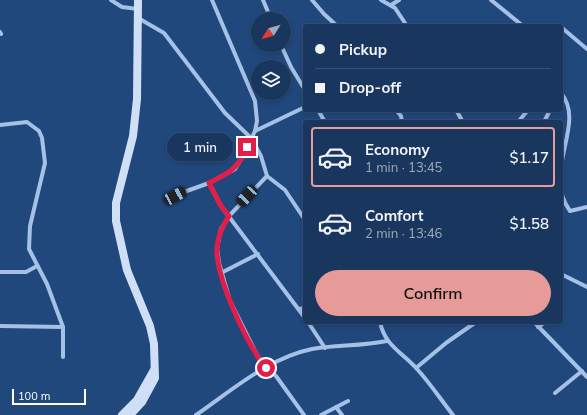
<!DOCTYPE html>
<meta charset="utf-8">
<style>
:root{--surface:#19365e;--page:#264167;--text:#f1f3f6;--muted:#9fabbc;--line:#375073;--accent:#e69b98}
body{margin:0;font-family:Mulish,sans-serif;background:var(--page);color:var(--text);height:100vh;display:flex;flex-direction:column;font-size:15px;white-space:nowrap}
*{box-sizing:border-box;margin:0}
p{font-size:13px;color:var(--muted)}
.icon{flex:none;width:22px;height:22px;fill:none;stroke:currentColor;stroke-width:2;stroke-linecap:round;stroke-linejoin:round}
.map{position:relative;flex:1;overflow:hidden}
.drawer{position:absolute;left:303px;top:120px;width:260px;height:204px;display:flex;flex-direction:column;background:var(--surface);border-radius:4px;box-shadow:0 2px 6px #0003,0 0 0 1px var(--line)}
.drawer>*{flex:none}
.banner{position:absolute;left:303px;top:24px;width:260px;height:88px;border-radius:4px;box-shadow:0 2px 6px #0003,0 0 0 1px var(--line);display:grid;align-content:center;height:88px;padding:0 12px;background:var(--surface)}
.needle{width:26px;rotate:233deg}
.fabs{position:absolute;left:251px;top:12px;display:grid;gap:8px}
.fabs a{display:grid;place-items:center;width:40px;height:40px;border-radius:50%;background:var(--surface);box-shadow:0 2px 6px #0003,0 0 0 1px var(--line);font-size:20px}
.scale{position:absolute;left:12px;bottom:10px;width:74px;box-sizing:border-box;padding-left:4px;border:2px solid #fff;border-top:0;font-size:11px;line-height:14px;white-space:nowrap;color:#fff;-webkit-text-stroke:3px #21487d;paint-order:stroke}
.end{position:absolute;width:18px;height:18px;margin:-9px;border:5px solid #e11d48;background:#fff;box-shadow:0 0 0 2px #fff}
.from{border-radius:50%}
.bubble{position:absolute;height:28px;border-radius:14px;background:var(--surface);box-shadow:0 2px 6px #0003,0 0 0 1px var(--line);font-size:13px;font-weight:600;line-height:28px;text-align:center}
.car{position:absolute;width:12px;height:24px;margin:-12px -6px;border-radius:5px;box-shadow:0 0 3px 1px #0007;background:linear-gradient(#222 24%,#8ab4d8 0 40%,#222 0 76%,#8ab4d8 0 86%,#222 0)}
.banner b{display:flex;align-items:center;gap:14px;height:38px;font-size:15px}
.banner b+b{border-top:1px solid var(--line)}
.banner i{width:10px;height:10px;background:var(--text)}
ul{padding:7px 0 0;list-style:none}
li{display:flex;align-items:center;gap:12px;height:60px;margin:0 8px 6px;padding:0 4px;border:2px solid transparent;border-radius:4px}
li div{flex:1}
li b{display:block;font-size:15px}
li em{font-style:normal;font-weight:600}
li.current{border-color:var(--accent)}
li>.icon{width:36px;height:36px;stroke-width:1.5}
.primary-button{display:flex;gap:8px;margin-top:auto;padding:8px 12px}
.primary-button a{flex:1;height:46px;border-radius:24px;background:var(--accent);color:#111;font-size:16px;font-weight:600;line-height:46px;text-align:center}
.map>svg:first-child{display:block}
</style>
<div class="map">
<svg width="587" height="415" viewBox="0 0 587 415">
<rect width="100%" height="100%" fill="#21487d"/>
<g fill="none" stroke-linecap="round" stroke-linejoin="round">
<g stroke="#a5c1e6" stroke-width="4">
<polyline points="111,0 122,7 138,9"/>
<polyline points="263,0 271,19"/>
<polyline points="312,0 324,14 337,26"/>
<polyline points="381,0 395,8 407,26"/>
<polyline points="491,0 523,26"/>
<polyline points="391,5 399,0"/>
<polyline points="138,18 164,33 225,113 251,138 261,156 267,176 229,216 221,229 217,248 219,263 230,301 256,353 266,368 276,376 304,415"/>
<polyline points="561,27 587,49"/>
<polyline points="0,32 1,34"/>
<polyline points="281,45 291,67 305,90"/>
<path d="M561 93C587 124 541 171 570 211L587 207"/>
<polyline points="318,110 325,122"/>
<polyline points="396,110 401,116 402,122"/>
<polyline points="456,110 463,122"/>
<polyline points="518,122 528,110"/>
<polyline points="544,122 550,110"/>
<polyline points="0,125 27,122 39,131 42,138 45,163 30,226 29,249 47,284 63,327"/>
<polyline points="255,131 305,107"/>
<polyline points="267,176 285,190 305,220"/>
<polyline points="209,183 221,206 305,318"/>
<polyline points="167,201 184,192 209,183 235,169 243,156 255,131 257,121 255,101 212,0"/>
<polyline points="0,272 26,272 37,266"/>
<polyline points="221,273 258,254"/>
<polyline points="561,274 587,287"/>
<polyline points="561,304 561,309"/>
<polyline points="299,309 305,308"/>
<polyline points="308,322 325,348"/>
<path d="M380 322C385 346 402 352 417 369 430 383 441 400 453 415"/>
<polyline points="534,322 587,377"/>
<polyline points="0,326 63,327 63,357"/>
<polyline points="538,327 545,322"/>
<polyline points="416,368 446,343 476,322"/>
<polyline points="555,393 582,371"/>
<polyline points="336,407 342,415"/>
<path d="M196 415C231 391 268 358 312 349 337 345 362 346 387 341"/>
<polyline points="321,415 348,401"/>
</g>
<g stroke="#cfdff5" stroke-width="8">
<polyline points="122,415 137,400 154,370"/>
<polyline points="130,415 142,402 155,378 154,344 150,326 127,270 116,221 116,203 133,136 137,99 138,0"/>
</g>
</g>
<g fill="none" stroke-linecap="round" stroke-linejoin="round">
<path stroke="#e11d48" stroke-width="5" d="M247 147C238 169 229 173 209 183L221 206 229 216C223 226 218 235 217 247 215 277 247 344 266 368"/>
</g>
</svg>
<div class="fabs">
<a><svg class="needle" viewBox="-14 -14 28 28"><path d="M0-13l5 13h-10z" fill="#e53935"/><path d="M0 13l5-13h-10z" fill="#9fabbc"/></svg></a>
<a><svg class="icon" aria-label="layers" viewBox="0 0 24 24"><path d="M12 4l9 5-9 5-9-5zM3 14l9 5 9-5"/></svg></a>
</div>
<div class="scale">100 m</div>
<i class="end from" style="left:266px;top:368px"></i>
<i class="end" style="left:247px;top:147px"></i>
<div class="bubble" style="left:167px;top:133px;width:66px">1 min</div>
<i class="car" style="left:175px;top:196px;rotate:62deg"></i>
<i class="car" style="left:247px;top:196px;rotate:223deg"></i>
<div class="banner">
<b><i class="from"></i>Pickup</b>
<b><i></i>Drop-off</b>
</div>
<section class="drawer">
<ul>
<li class="current"><svg class="icon" aria-label="car" viewBox="0 0 24 24"><path d="M5 17H2v-5l4-1 3-4h7l3 4 3 1v5h-3M9 17h6M6 11h13"/><circle cx="7" cy="17" r="2"/><circle cx="17" cy="17" r="2"/></svg><div><b>Economy</b><p>1 min · 13:45</p></div><em>$1.17</em></li>
<li><svg class="icon" aria-label="car" viewBox="0 0 24 24"><path d="M5 17H2v-5l4-1 3-4h7l3 4 3 1v5h-3M9 17h6M6 11h13"/><circle cx="7" cy="17" r="2"/><circle cx="17" cy="17" r="2"/></svg><div><b>Comfort</b><p>2 min · 13:46</p></div><em>$1.58</em></li>
</ul>
<div class="primary-button"><a>Confirm</a></div>
</section>
</div>
